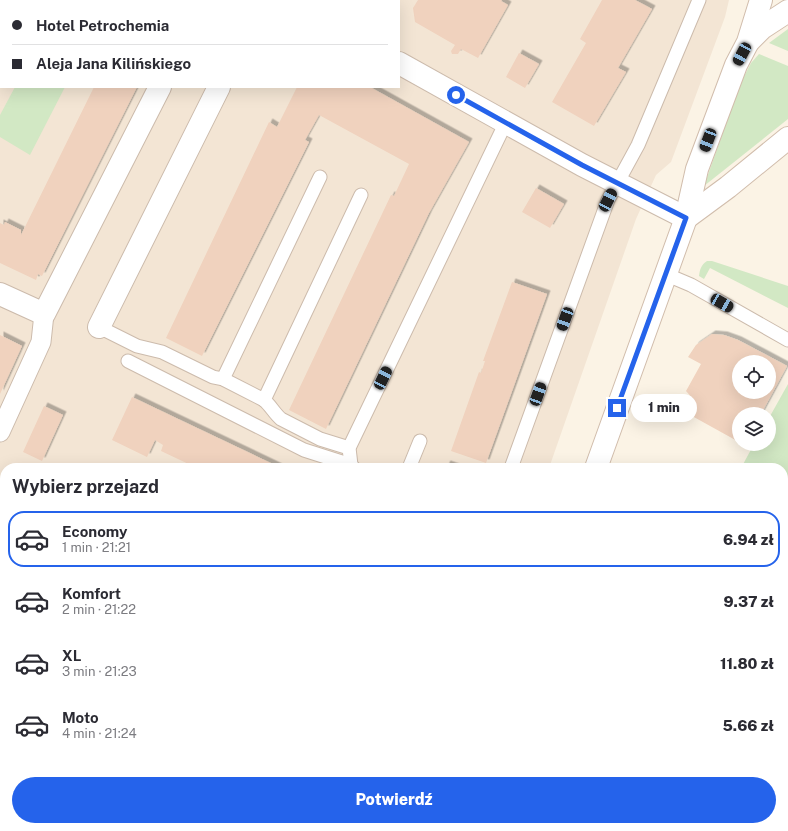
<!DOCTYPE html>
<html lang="pl">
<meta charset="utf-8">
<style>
:root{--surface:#fff;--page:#f2f2f3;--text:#2b2b33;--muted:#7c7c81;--line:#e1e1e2;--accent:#2563eb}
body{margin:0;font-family:"Public Sans",sans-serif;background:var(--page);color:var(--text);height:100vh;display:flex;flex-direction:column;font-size:15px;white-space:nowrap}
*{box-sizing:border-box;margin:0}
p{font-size:13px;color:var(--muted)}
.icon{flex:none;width:22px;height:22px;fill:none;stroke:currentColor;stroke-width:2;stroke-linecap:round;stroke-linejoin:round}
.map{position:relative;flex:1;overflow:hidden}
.drawer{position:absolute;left:0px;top:463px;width:788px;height:368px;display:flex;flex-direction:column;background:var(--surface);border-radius:16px 16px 0 0;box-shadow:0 4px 16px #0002}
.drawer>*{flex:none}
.guide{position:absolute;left:0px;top:0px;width:400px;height:88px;box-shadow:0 4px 16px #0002;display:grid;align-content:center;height:88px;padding:0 12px;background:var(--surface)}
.controls{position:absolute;left:732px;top:355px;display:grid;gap:8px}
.controls a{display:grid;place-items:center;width:44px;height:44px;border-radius:50%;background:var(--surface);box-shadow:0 4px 16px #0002;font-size:20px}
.end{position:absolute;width:18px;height:18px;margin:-9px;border:5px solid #2563eb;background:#fff;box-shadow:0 0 0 2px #fff}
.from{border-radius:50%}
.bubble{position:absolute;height:28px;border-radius:14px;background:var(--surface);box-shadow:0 4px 16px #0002;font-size:13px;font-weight:800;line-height:28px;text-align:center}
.car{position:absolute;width:12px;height:24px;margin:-12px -6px;border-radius:5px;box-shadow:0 0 3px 1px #0007;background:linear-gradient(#222 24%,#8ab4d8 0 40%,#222 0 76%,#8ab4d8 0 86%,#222 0)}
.guide b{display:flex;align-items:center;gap:14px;height:38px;font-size:15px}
.guide b+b{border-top:1px solid var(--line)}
.guide i{width:10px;height:10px;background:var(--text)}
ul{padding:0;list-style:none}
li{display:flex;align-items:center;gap:12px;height:56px;margin:0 8px 6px;padding:0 4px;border:2px solid transparent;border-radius:16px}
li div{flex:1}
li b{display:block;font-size:15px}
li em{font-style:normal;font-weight:800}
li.selected{border-color:var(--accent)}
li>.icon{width:36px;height:36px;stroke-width:1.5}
h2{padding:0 12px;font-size:18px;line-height:48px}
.cta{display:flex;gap:8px;margin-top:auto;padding:8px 12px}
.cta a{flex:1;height:46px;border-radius:24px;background:var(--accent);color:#fff;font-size:16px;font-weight:800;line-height:46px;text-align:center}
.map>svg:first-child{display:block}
</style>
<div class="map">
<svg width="788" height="831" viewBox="0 0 788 831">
<defs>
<filter id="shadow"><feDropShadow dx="3.5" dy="-3.5" stdDeviation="0" flood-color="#0004"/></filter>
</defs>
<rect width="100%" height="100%" fill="#fbf3e5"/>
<path fill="#f3e5d4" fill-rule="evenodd" d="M0 0H729L725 17 671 162 656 175 636 219 549 468H5V826H435L433 831H0ZM1 1H399V87H1Z"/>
<polygon fill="#ebe5df" points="5,783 5,826 247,826 257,831 0,831 0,793"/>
<polygon fill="#f0e2f8" points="788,637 788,831 565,831 564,826 783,826 783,638"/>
<g fill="#d2e8c4">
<polygon points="788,29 788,51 769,43"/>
<polygon points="759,54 788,66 788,119 704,186 740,84 751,63"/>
<polygon points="15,87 65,87 30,155 0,137 0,115"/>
<path d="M707 261H712L788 286V308L710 268 704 279 699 276C700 269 701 265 707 261Z"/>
<polygon points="788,384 788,637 783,638 783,468 741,468 754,444 769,444 769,418"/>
<polygon points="583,826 650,826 652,831 584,831"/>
<polygon points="733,826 773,826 755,831 715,831"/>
</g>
<g fill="#f0d2be" fill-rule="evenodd" filter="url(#shadow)">
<polygon points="418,0 502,0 501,1 508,5 478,58 461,49 458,54 452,54 451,51 455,45 415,22 413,8"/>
<polygon points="602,0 635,0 652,9 618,68 626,72 594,126 552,102 586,43 580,39"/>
<polygon points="519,53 539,64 525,88 506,77"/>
<polygon points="94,87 137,87 42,276 38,274 36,280 0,263 0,223 4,225 5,222 21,230 21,235"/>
<polygon points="297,87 370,87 469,142 429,213 326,429 289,410 391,195 394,196 409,164 319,115 305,140 309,142 202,356 166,338 269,122 277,127"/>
<polygon points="536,188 564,204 550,228 522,212"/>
<polygon points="512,282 547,294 486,463 451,451 479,372 481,373 485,361 483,361"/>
<path d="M712 334 724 335 738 340 787 366 761 414H739V442L692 416 695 405 694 400 686 391 701 364 688 357 696 345ZM739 362H769V392H739Z"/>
<polygon points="0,335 22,346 0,394"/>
<polygon points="132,397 176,418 281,468 197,468 161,451 163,445 155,440 147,457 112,440"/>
<polygon points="44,406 63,415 42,461 23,452"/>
<polygon points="447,464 459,468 445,468"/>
<polygon points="5,489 5,508 0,505 0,500"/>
<polygon points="788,641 788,688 783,689 783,642"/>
<polygon points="5,657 5,681 0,679 0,668"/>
<polygon points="0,724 5,727 5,754 0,764"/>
<polygon points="4,826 39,826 49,831 2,831"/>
<polygon points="67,826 92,826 89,831 65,831"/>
<polygon points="124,826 169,826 167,831 122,831"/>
<polygon points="202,826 225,826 235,831 200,831"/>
<polygon points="511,826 543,826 541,831 509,831"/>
</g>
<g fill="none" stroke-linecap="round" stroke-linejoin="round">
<g stroke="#ccbbac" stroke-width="15">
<g id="service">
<polyline points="665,274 691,285 788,340"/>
<polyline points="99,327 137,346 162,352 213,377 223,379 264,400 361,195"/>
<polyline points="128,361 304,450 351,465"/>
<polyline points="223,379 320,177"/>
<path d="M264 400C271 406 274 413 281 419L320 439 349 448"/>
<polyline points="354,468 351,465 349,448 506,122"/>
<polyline points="409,468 420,441"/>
<polyline points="511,468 608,200 638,145 699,0"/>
<polyline points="0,703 5,705"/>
<polyline points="0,793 5,783"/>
<polyline points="340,826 347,831"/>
<polyline points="106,831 109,826"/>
<polyline points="184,831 187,826"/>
</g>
</g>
<g stroke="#ccbbac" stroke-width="21">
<polyline id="pedestrian" points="0,432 41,342 44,314"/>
</g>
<g stroke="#ccbbac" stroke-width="24">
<g id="minor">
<polyline points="286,0 288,1"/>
<polyline points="263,1 263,0"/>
<polyline points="399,63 582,165 686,218"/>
<polyline points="0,294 44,314 160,87"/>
<polyline points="99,327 219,87"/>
<polyline points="0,525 5,528"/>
<polyline points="783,716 788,715"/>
<polyline points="572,826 573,831"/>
<polyline points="779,831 788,828"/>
</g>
</g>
<g stroke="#d1bdac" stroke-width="24">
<g id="secondary">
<polyline points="749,41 762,28 788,11"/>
<polyline points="686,218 728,187 788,138"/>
<polyline points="596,468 686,218 697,169 736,65 748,42 761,0"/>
<polyline points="465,831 467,826"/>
</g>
</g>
<use href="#service" stroke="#fff" stroke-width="13"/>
<use href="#pedestrian" stroke="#fff" stroke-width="19"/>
<use href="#minor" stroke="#fff" stroke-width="22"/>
<use href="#secondary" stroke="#fff" stroke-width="22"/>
</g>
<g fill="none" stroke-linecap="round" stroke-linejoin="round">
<polyline stroke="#2563eb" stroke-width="5" points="456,95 582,165 686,218 617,408"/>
</g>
</svg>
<div class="controls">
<a><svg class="icon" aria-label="locate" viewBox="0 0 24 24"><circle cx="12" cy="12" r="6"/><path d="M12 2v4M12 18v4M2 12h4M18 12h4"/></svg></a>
<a><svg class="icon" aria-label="layers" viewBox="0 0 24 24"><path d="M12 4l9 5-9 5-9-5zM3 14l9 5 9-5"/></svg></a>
</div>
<i class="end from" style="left:456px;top:95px"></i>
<i class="end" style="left:617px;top:408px"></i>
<div class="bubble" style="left:631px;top:394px;width:66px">1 min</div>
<i class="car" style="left:742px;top:54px;rotate:208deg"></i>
<i class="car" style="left:708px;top:140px;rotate:201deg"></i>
<i class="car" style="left:608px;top:200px;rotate:27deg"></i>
<i class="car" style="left:722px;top:303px;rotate:120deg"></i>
<i class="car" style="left:565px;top:319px;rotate:200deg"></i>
<i class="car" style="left:383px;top:378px;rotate:26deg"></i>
<i class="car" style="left:538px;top:394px;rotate:20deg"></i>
<div class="guide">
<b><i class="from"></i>Hotel Petrochemia</b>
<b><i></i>Aleja Jana Kilińskiego</b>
</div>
<section class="drawer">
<h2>Wybierz przejazd</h2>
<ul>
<li class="selected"><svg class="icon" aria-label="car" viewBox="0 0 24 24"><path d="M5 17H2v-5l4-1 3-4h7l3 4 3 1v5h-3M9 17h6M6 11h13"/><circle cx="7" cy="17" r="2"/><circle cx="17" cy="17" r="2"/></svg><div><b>Economy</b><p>1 min · 21:21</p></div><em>6.94 zł</em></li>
<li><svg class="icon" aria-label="car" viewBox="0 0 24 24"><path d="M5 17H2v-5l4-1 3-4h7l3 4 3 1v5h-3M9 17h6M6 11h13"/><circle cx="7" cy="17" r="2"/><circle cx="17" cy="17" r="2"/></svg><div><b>Komfort</b><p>2 min · 21:22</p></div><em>9.37 zł</em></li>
<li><svg class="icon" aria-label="car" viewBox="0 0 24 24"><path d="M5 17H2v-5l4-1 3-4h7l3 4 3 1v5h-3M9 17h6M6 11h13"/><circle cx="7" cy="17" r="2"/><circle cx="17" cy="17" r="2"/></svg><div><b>XL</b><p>3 min · 21:23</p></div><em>11.80 zł</em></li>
<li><svg class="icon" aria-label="car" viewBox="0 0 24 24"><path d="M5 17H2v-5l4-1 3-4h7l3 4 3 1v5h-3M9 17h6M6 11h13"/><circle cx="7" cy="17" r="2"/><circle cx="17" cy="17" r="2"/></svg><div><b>Moto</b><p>4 min · 21:24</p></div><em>5.66 zł</em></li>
</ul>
<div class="cta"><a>Potwierdź</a></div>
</section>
</div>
